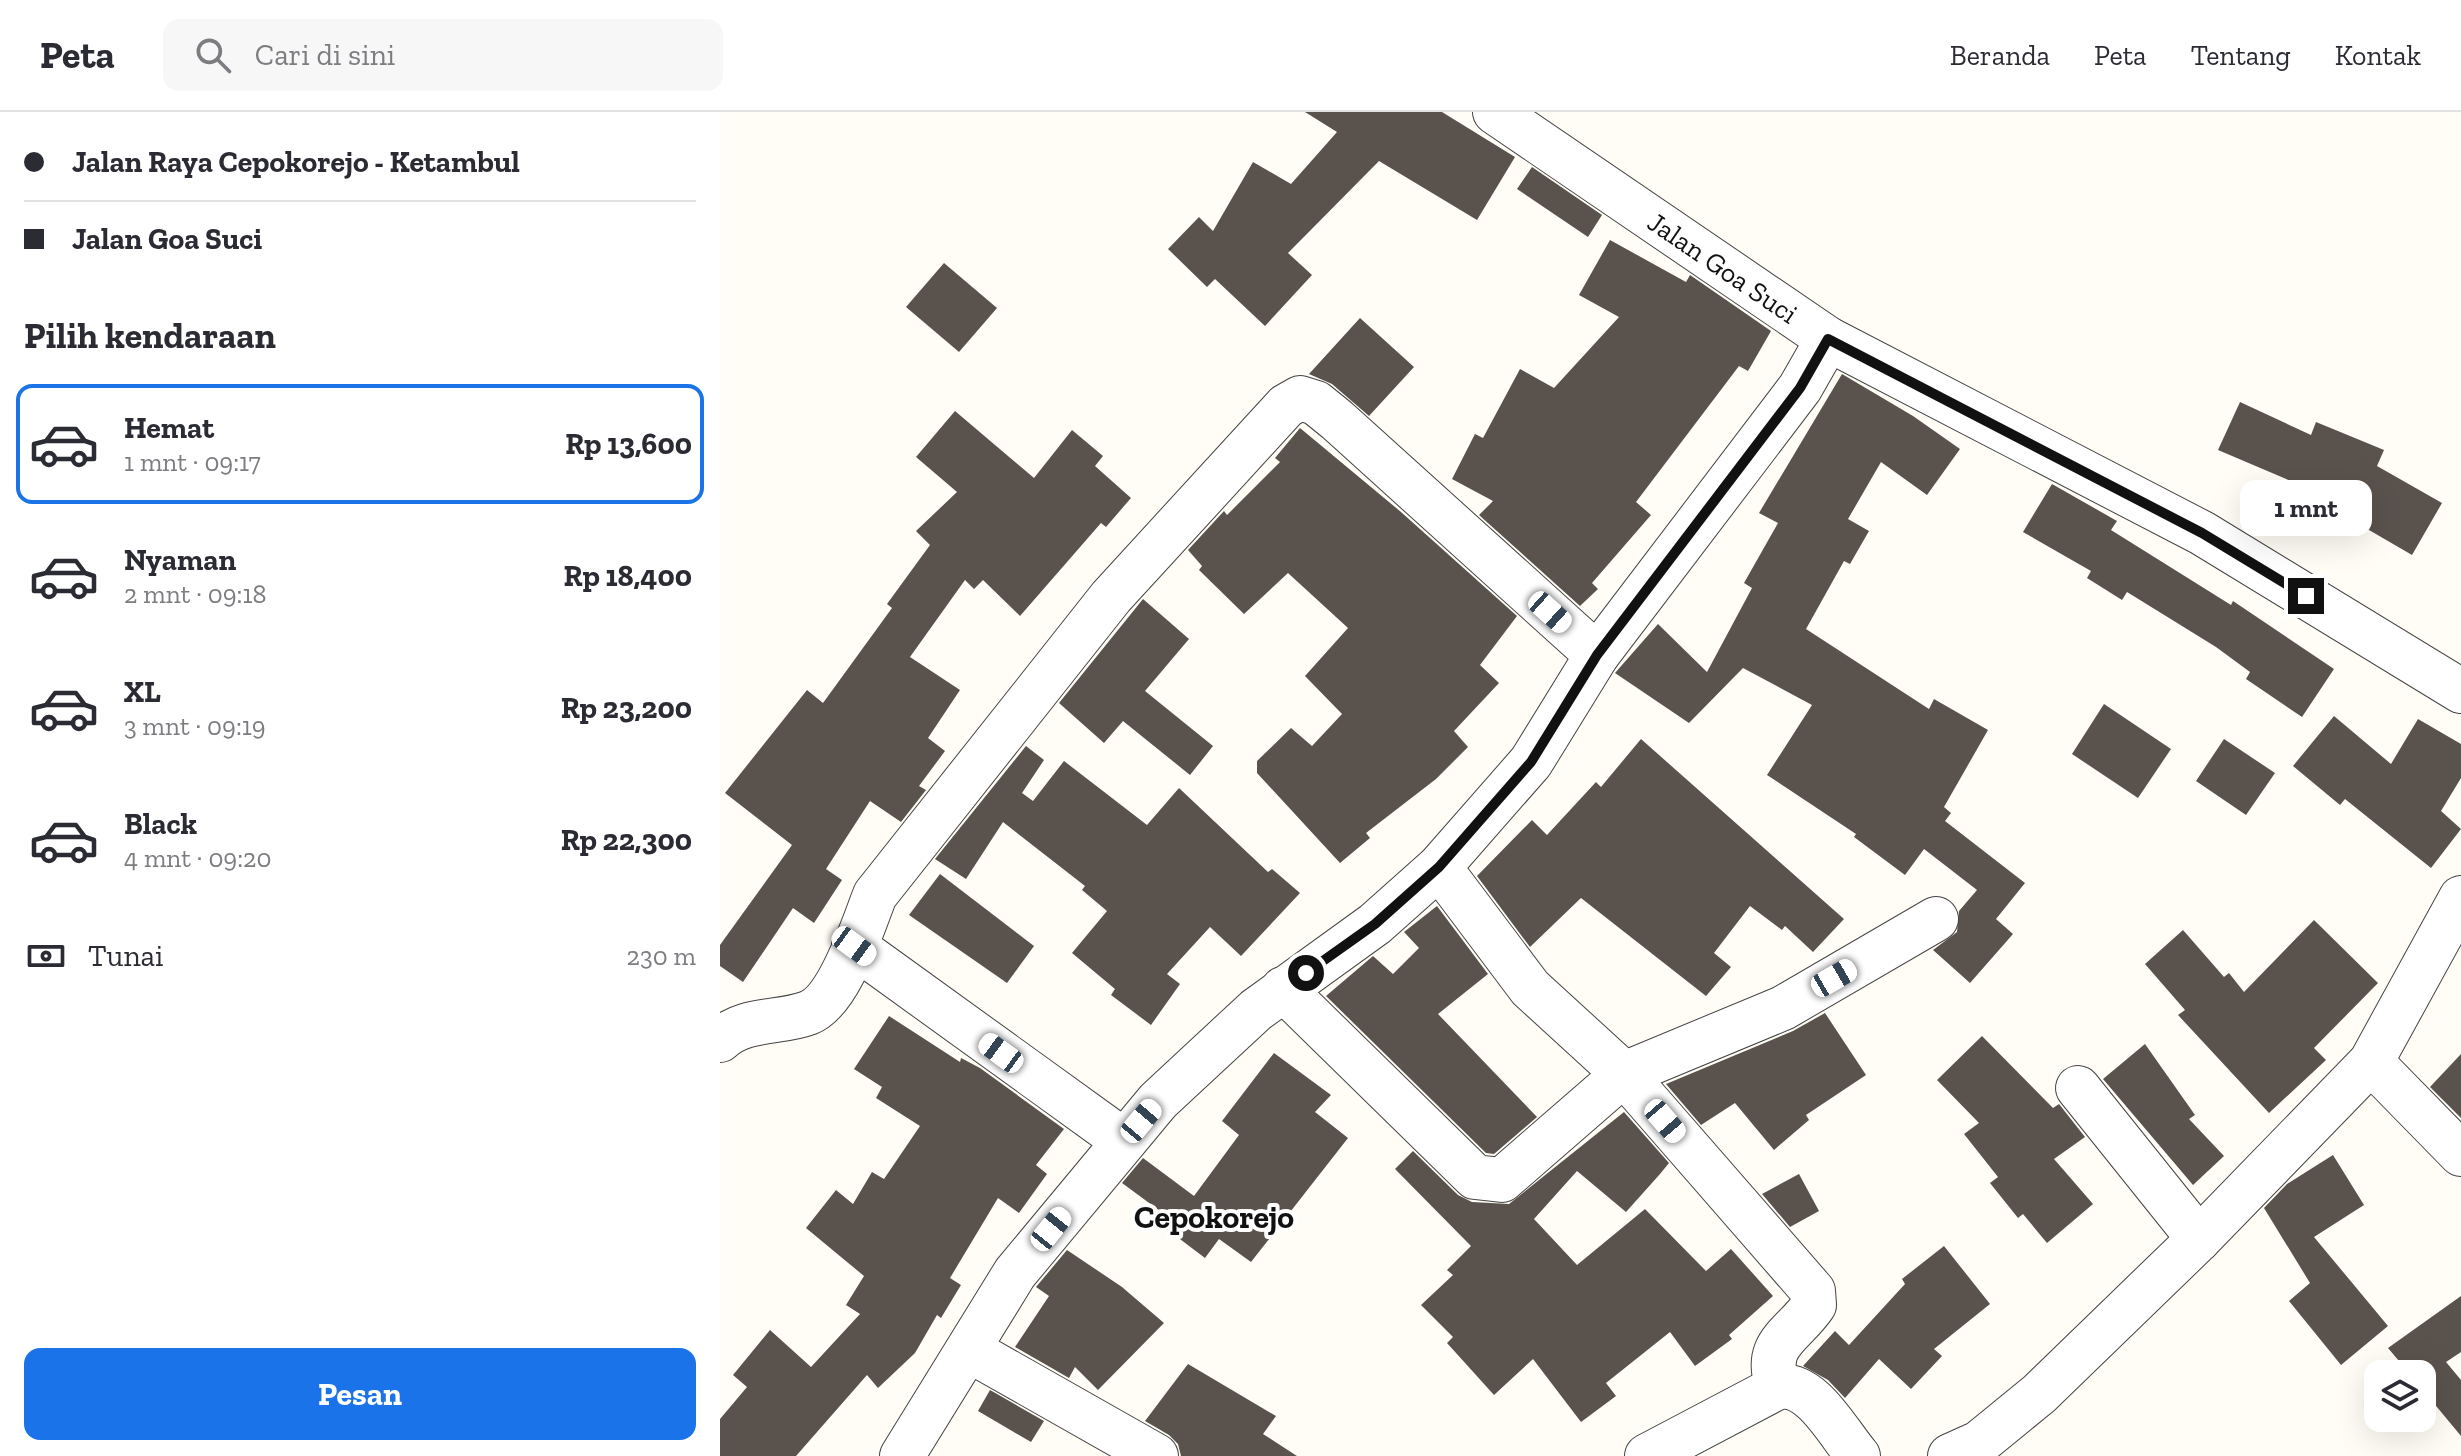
<!DOCTYPE html>
<html lang="id">
<meta charset="utf-8">
<style>
:root{--surface:#fff;--page:#f7f7f7;--text:#2b2b33;--muted:#7c7c81;--line:#e1e1e2;--accent:#1a73e8}
body{margin:0;font-family:"Zilla Slab",serif;background:var(--page);color:var(--text);height:100vh;display:flex;flex-direction:column;font-size:30px;white-space:nowrap}
*{box-sizing:border-box;margin:0}
p{font-size:26px;color:var(--muted)}
.icon{flex:none;width:44px;height:44px;fill:none;stroke:currentColor;stroke-width:2;stroke-linecap:round;stroke-linejoin:round}
.map{position:relative;flex:1;overflow:hidden}
.side{display:flex;flex-direction:column;background:var(--surface);width:720px}
.side>*{flex:none}
.top-card{display:grid;align-content:center;height:176px;padding:0 24px;background:var(--surface)}
.buttons{position:absolute;left:1644px;top:1248px;display:grid;gap:16px}
.buttons a{display:grid;place-items:center;width:72px;height:72px;border-radius:16px;background:var(--surface);box-shadow:0 8px 32px #0002;font-size:40px}
.end{position:absolute;width:36px;height:36px;margin:-18px;border:10px solid #111;background:#fff;box-shadow:0 0 0 4px #fff}
.from{border-radius:50%}
.bubble{position:absolute;height:56px;border-radius:16px;background:var(--surface);box-shadow:0 8px 32px #0002;font-size:26px;font-weight:700;line-height:56px;text-align:center}
.car{position:absolute;width:24px;height:48px;margin:-24px -12px;border-radius:10px;box-shadow:0 0 6px 2px #0007;background:linear-gradient(#fff 24%,#345 0 40%,#fff 0 76%,#345 0 86%,#fff 0)}
.top-card b{display:flex;align-items:center;gap:28px;height:76px;font-size:30px}
.top-card b+b{border-top:2px solid var(--line)}
.top-card i{width:20px;height:20px;background:var(--text)}
ul{padding:0;list-style:none}
li{display:flex;align-items:center;gap:24px;height:120px;margin:0 16px 12px;padding:0 8px;border:4px solid transparent;border-radius:16px}
li div{flex:1}
li b{display:block;font-size:30px}
li em{font-style:normal;font-weight:700}
li.current{border-color:var(--accent)}
li>.icon{width:72px;height:72px;stroke-width:1.5}
h2{padding:0 24px;font-size:36px;line-height:96px}
.pay{display:flex;align-items:center;gap:20px;height:88px;padding:0 24px;font-size:30px}
.pay p{margin-inline-start:auto}
.cta{display:flex;gap:16px;margin-top:auto;padding:16px 24px}
.cta a{flex:1;height:92px;border-radius:16px;background:var(--accent);color:#fff;font-size:32px;font-weight:700;line-height:92px;text-align:center}
header{display:flex;align-items:center;gap:48px;box-sizing:border-box;height:112px;padding:0 40px;background:var(--surface);border-bottom:2px solid var(--line)}
header strong{font-size:38px}
nav{display:flex;gap:44px;margin-inline-start:auto;font-size:28px}
.search{width:560px;height:72px;background:var(--page);display:flex;align-items:center;gap:20px;box-sizing:border-box;padding:0 28px;border-radius:16px;color:var(--muted);font-size:30px}
main{display:flex;flex:1;min-height:0}
.map>svg:first-child{display:block}
</style>
<header>
<strong>Peta</strong>
<div class="search"><svg class="icon" aria-label="search" viewBox="0 0 24 24"><circle cx="10" cy="10" r="6"/><path d="M15 15l6 6"/></svg>Cari di sini</div>
<nav><a>Beranda</a><a>Peta</a><a>Tentang</a><a>Kontak</a></nav>
</header>
<main>
<section class="side">
<div class="top-card">
<b><i class="from"></i>Jalan Raya Cepokorejo - Ketambul</b>
<b><i></i>Jalan Goa Suci</b>
</div>
<h2>Pilih kendaraan</h2>
<ul>
<li class="current"><svg class="icon" aria-label="car" viewBox="0 0 24 24"><path d="M5 17H2v-5l4-1 3-4h7l3 4 3 1v5h-3M9 17h6M6 11h13"/><circle cx="7" cy="17" r="2"/><circle cx="17" cy="17" r="2"/></svg><div><b>Hemat</b><p>1 mnt · 09:17</p></div><em>Rp 13,600</em></li>
<li><svg class="icon" aria-label="car" viewBox="0 0 24 24"><path d="M5 17H2v-5l4-1 3-4h7l3 4 3 1v5h-3M9 17h6M6 11h13"/><circle cx="7" cy="17" r="2"/><circle cx="17" cy="17" r="2"/></svg><div><b>Nyaman</b><p>2 mnt · 09:18</p></div><em>Rp 18,400</em></li>
<li><svg class="icon" aria-label="car" viewBox="0 0 24 24"><path d="M5 17H2v-5l4-1 3-4h7l3 4 3 1v5h-3M9 17h6M6 11h13"/><circle cx="7" cy="17" r="2"/><circle cx="17" cy="17" r="2"/></svg><div><b>XL</b><p>3 mnt · 09:19</p></div><em>Rp 23,200</em></li>
<li><svg class="icon" aria-label="car" viewBox="0 0 24 24"><path d="M5 17H2v-5l4-1 3-4h7l3 4 3 1v5h-3M9 17h6M6 11h13"/><circle cx="7" cy="17" r="2"/><circle cx="17" cy="17" r="2"/></svg><div><b>Black</b><p>4 mnt · 09:20</p></div><em>Rp 22,300</em></li>
</ul>
<div class="pay"><svg class="icon" aria-label="cash" viewBox="0 0 24 24"><path d="M3 7h18v10H3z"/><circle cx="12" cy="12" r="2"/></svg>Tunai<p>230 m</p></div>
<div class="cta"><a>Pesan</a></div>
</section>
<div class="map">
<svg width="1741" height="1344" viewBox="0 0 1741 1344">
<rect width="100%" height="100%" fill="#fffdf5"/>
<g fill="#5a524d">
<polygon points="585,0 722,0 795,45 757,108 659,49 568,141 592,163 545,214 495,167 487,175 448,137 479,105 493,119 533,50 571,72 617,20"/>
<polygon points="812,55 882,103 868,125 797,77"/>
<polygon points="890,128 966,170 970,163 1051,219 1028,259 1019,254 916,390 931,403 872,471 878,477 860,494 759,403 773,389 732,367 755,322 763,326 800,257 834,276 899,205 859,183"/>
<polygon points="224,151 277,196 239,240 186,195"/>
<polygon points="640,206 694,255 649,304 612,272 589,262"/>
<polygon points="1122,262 1193,304 1240,337 1207,383 1161,350 1128,407 1149,419 1130,452 1124,449 1086,517 1209,597 1214,587 1268,618 1224,695 1231,701 1225,709 1305,771 1276,807 1293,822 1250,871 1213,838 1237,820 1239,799 1257,778 1204,737 1185,763 1134,725 1136,722 1047,663 1092,593 1023,556 969,611 895,561 938,512 987,560 1032,476 1024,471 1058,411 1039,401"/>
<polygon points="1520,290 1591,323 1596,310 1664,338 1657,354 1722,391 1692,443 1637,411 1644,400 1498,338"/>
<polygon points="235,299 314,366 352,318 383,344 375,354 411,386 386,415 381,411 300,504 263,468 254,477 245,468 190,545 240,578 208,626 225,639 199,674 206,678 181,710 150,689 106,757 122,768 94,811 73,796 23,870 0,854 0,833 72,733 5,681 87,578 103,591 172,496 167,492 210,433 196,419 237,380 196,345"/>
<polygon points="580,316 681,400 797,504 760,553 779,571 734,619 748,635 716,667 646,721 650,726 620,751 537,661 537,649 571,616 592,634 622,602 585,564 628,516 568,461 524,502 479,458 482,454 468,438 504,399 507,403 560,350 555,346"/>
<polygon points="1332,372 1397,409 1391,418 1511,493 1513,489 1614,557 1582,605 1526,567 1530,560 1496,535 1407,480 1402,488 1367,466 1371,459 1303,420"/>
<polygon points="423,487 469,527 425,579 493,634 470,663 403,609 384,631 339,591"/>
<polygon points="1384,592 1451,637 1418,686 1352,642"/>
<polygon points="1614,604 1671,652 1698,607 1741,632 1741,666 1721,699 1741,717 1711,756 1625,687 1620,693 1573,654"/>
<polygon points="921,627 1124,807 1093,840 1065,814 1062,818 1030,794 994,841 1011,855 986,884 861,786 810,835 757,764 812,708 827,723 876,670 881,675"/>
<polygon points="1504,627 1555,661 1526,703 1476,669"/>
<polygon points="306,634 324,648 302,681 313,689 344,649 427,713 459,676 548,760 552,757 580,781 521,844 490,815 447,862 460,872 431,913 391,883 395,877 352,841 387,799 362,778 365,774 283,710 246,767 215,747"/>
<polygon points="220,762 314,834 287,871 189,803"/>
<polygon points="717,794 768,862 718,902 817,1005 774,1042 766,1041 606,884 653,844 673,862 699,836 684,820"/>
<polygon points="1594,808 1658,871 1594,936 1606,948 1549,1001 1458,903 1465,898 1425,852 1463,818 1504,865 1509,861 1524,880"/>
<polygon points="1105,901 1146,963 1086,1003 1089,1008 1054,1038 1015,991 981,1013 946,972 1073,919"/>
<polygon points="169,904 240,950 241,946 260,956 344,1017 316,1053 327,1062 299,1101 278,1086 230,1166 241,1173 221,1206 217,1203 195,1241 158,1276 147,1263 76,1344 0,1344 0,1307 27,1275 13,1263 50,1218 91,1255 140,1202 126,1193 144,1164 86,1116 116,1078 133,1092 152,1060 164,1067 200,1014 156,986 162,975 134,957"/>
<polygon points="1262,924 1333,996 1339,992 1365,1025 1334,1047 1373,1092 1327,1131 1303,1102 1298,1106 1270,1071 1278,1065 1244,1022 1259,1011 1217,968"/>
<polygon points="1425,932 1475,1003 1469,1007 1504,1044 1473,1073 1383,967"/>
<polygon points="554,941 611,983 595,1000 628,1026 531,1150 499,1127 485,1146 448,1118 455,1110 402,1071 423,1046 474,1084 519,1023 502,1009"/>
<polygon points="1741,942 1741,1006 1710,975"/>
<polygon points="904,1000 949,1051 940,1062 906,1100 857,1059 814,1107 857,1153 925,1097 986,1159 1011,1137 1053,1184 1009,1223 1012,1227 975,1254 950,1220 886,1271 896,1284 861,1310 813,1247 774,1283 727,1231 733,1225 701,1193 733,1163 727,1158 751,1134 675,1057 693,1039 738,1083 752,1090 789,1092"/>
<polygon points="1613,1043 1644,1093 1594,1125 1668,1214 1621,1253 1569,1189 1590,1171 1544,1096 1567,1072"/>
<polygon points="1079,1062 1099,1099 1070,1115 1042,1082"/>
<polygon points="1224,1134 1270,1192 1214,1237 1222,1244 1191,1277 1159,1247 1125,1286 1108,1268 1083,1254 1115,1219 1129,1233 1185,1172 1182,1167"/>
<polygon points="347,1138 402,1175 444,1211 378,1278 355,1255 349,1266 295,1235 329,1184 316,1175"/>
<polygon points="1741,1184 1741,1240 1726,1250 1741,1268 1741,1324 1702,1277 1702,1262 1690,1262 1668,1236"/>
<polygon points="468,1252 556,1304 543,1322 577,1344 461,1344 458,1332 449,1323 425,1309"/>
<polygon points="270,1278 324,1309 311,1330 258,1299"/>
</g>
<g fill="none" stroke-linecap="round" stroke-linejoin="round">
<g stroke="#444" stroke-width="46">
<g id="minor">
<path id="s1" d="M775 0 1108 227 1482 421 1741 579"/>
<path d="M719 755 810 876 904 962 1093 1179 1094 1193C1073 1224 1042 1231 1058 1275"/>
<polyline points="134,834 404,1029"/>
<polyline points="563,877 755,1065 782,1068 904,962 1063,896 1216,807"/>
<path d="M0 928C25 905 59 912 88 901 120 889 143 813 155 783L391 485 566 294 580 286 596 291 617 308 877 543"/>
<polyline points="1651,950 1741,1042"/>
<polyline points="1358,976 1479,1127"/>
<polyline points="249,1238 436,1344"/>
<polyline points="182,1344 295,1161 438,989 536,898 655,812 719,755 811,650 877,543 1080,276 1108,227"/>
<path d="M927 1344 1058 1275C1092 1269 1118 1321 1138 1344"/>
<polyline points="1230,1344 1259,1331 1319,1282 1479,1127 1651,950 1741,786"/>
</g>
</g>
<use href="#minor" stroke="#fff" stroke-width="44"/>
</g>
<g fill="none" stroke-linecap="round" stroke-linejoin="round">
<polyline stroke="#111" stroke-width="10" points="586,861 655,812 719,755 811,650 877,543 1080,276 1108,227 1482,421 1586,484"/>
</g>
<g text-anchor="middle" stroke-width="8" stroke-linejoin="round" paint-order="stroke">
<g font-size="28" fill="#111" stroke="#fff">
<text dy="10" stroke="none"><textPath href="#s1" startOffset="276">Jalan Goa Suci</textPath></text>
</g>
<g font-size="32" font-weight="bold" fill="#111" stroke="#fff">
<text x="494" y="1116">Cepokorejo</text>
</g>
</g>
</svg>
<div class="buttons">
<a><svg class="icon" aria-label="layers" viewBox="0 0 24 24"><path d="M12 4l9 5-9 5-9-5zM3 14l9 5 9-5"/></svg></a>
</div>
<i class="end from" style="left:586px;top:861px"></i>
<i class="end" style="left:1586px;top:484px"></i>
<div class="bubble" style="left:1520px;top:368px;width:132px">1 mnt</div>
<i class="car" style="left:830px;top:500px;rotate:132deg"></i>
<i class="car" style="left:134px;top:834px;rotate:126deg"></i>
<i class="car" style="left:1114px;top:866px;rotate:60deg"></i>
<i class="car" style="left:281px;top:941px;rotate:306deg"></i>
<i class="car" style="left:421px;top:1009px;rotate:40deg"></i>
<i class="car" style="left:945px;top:1009px;rotate:139deg"></i>
<i class="car" style="left:331px;top:1117px;rotate:39deg"></i>
</div>
</main>
